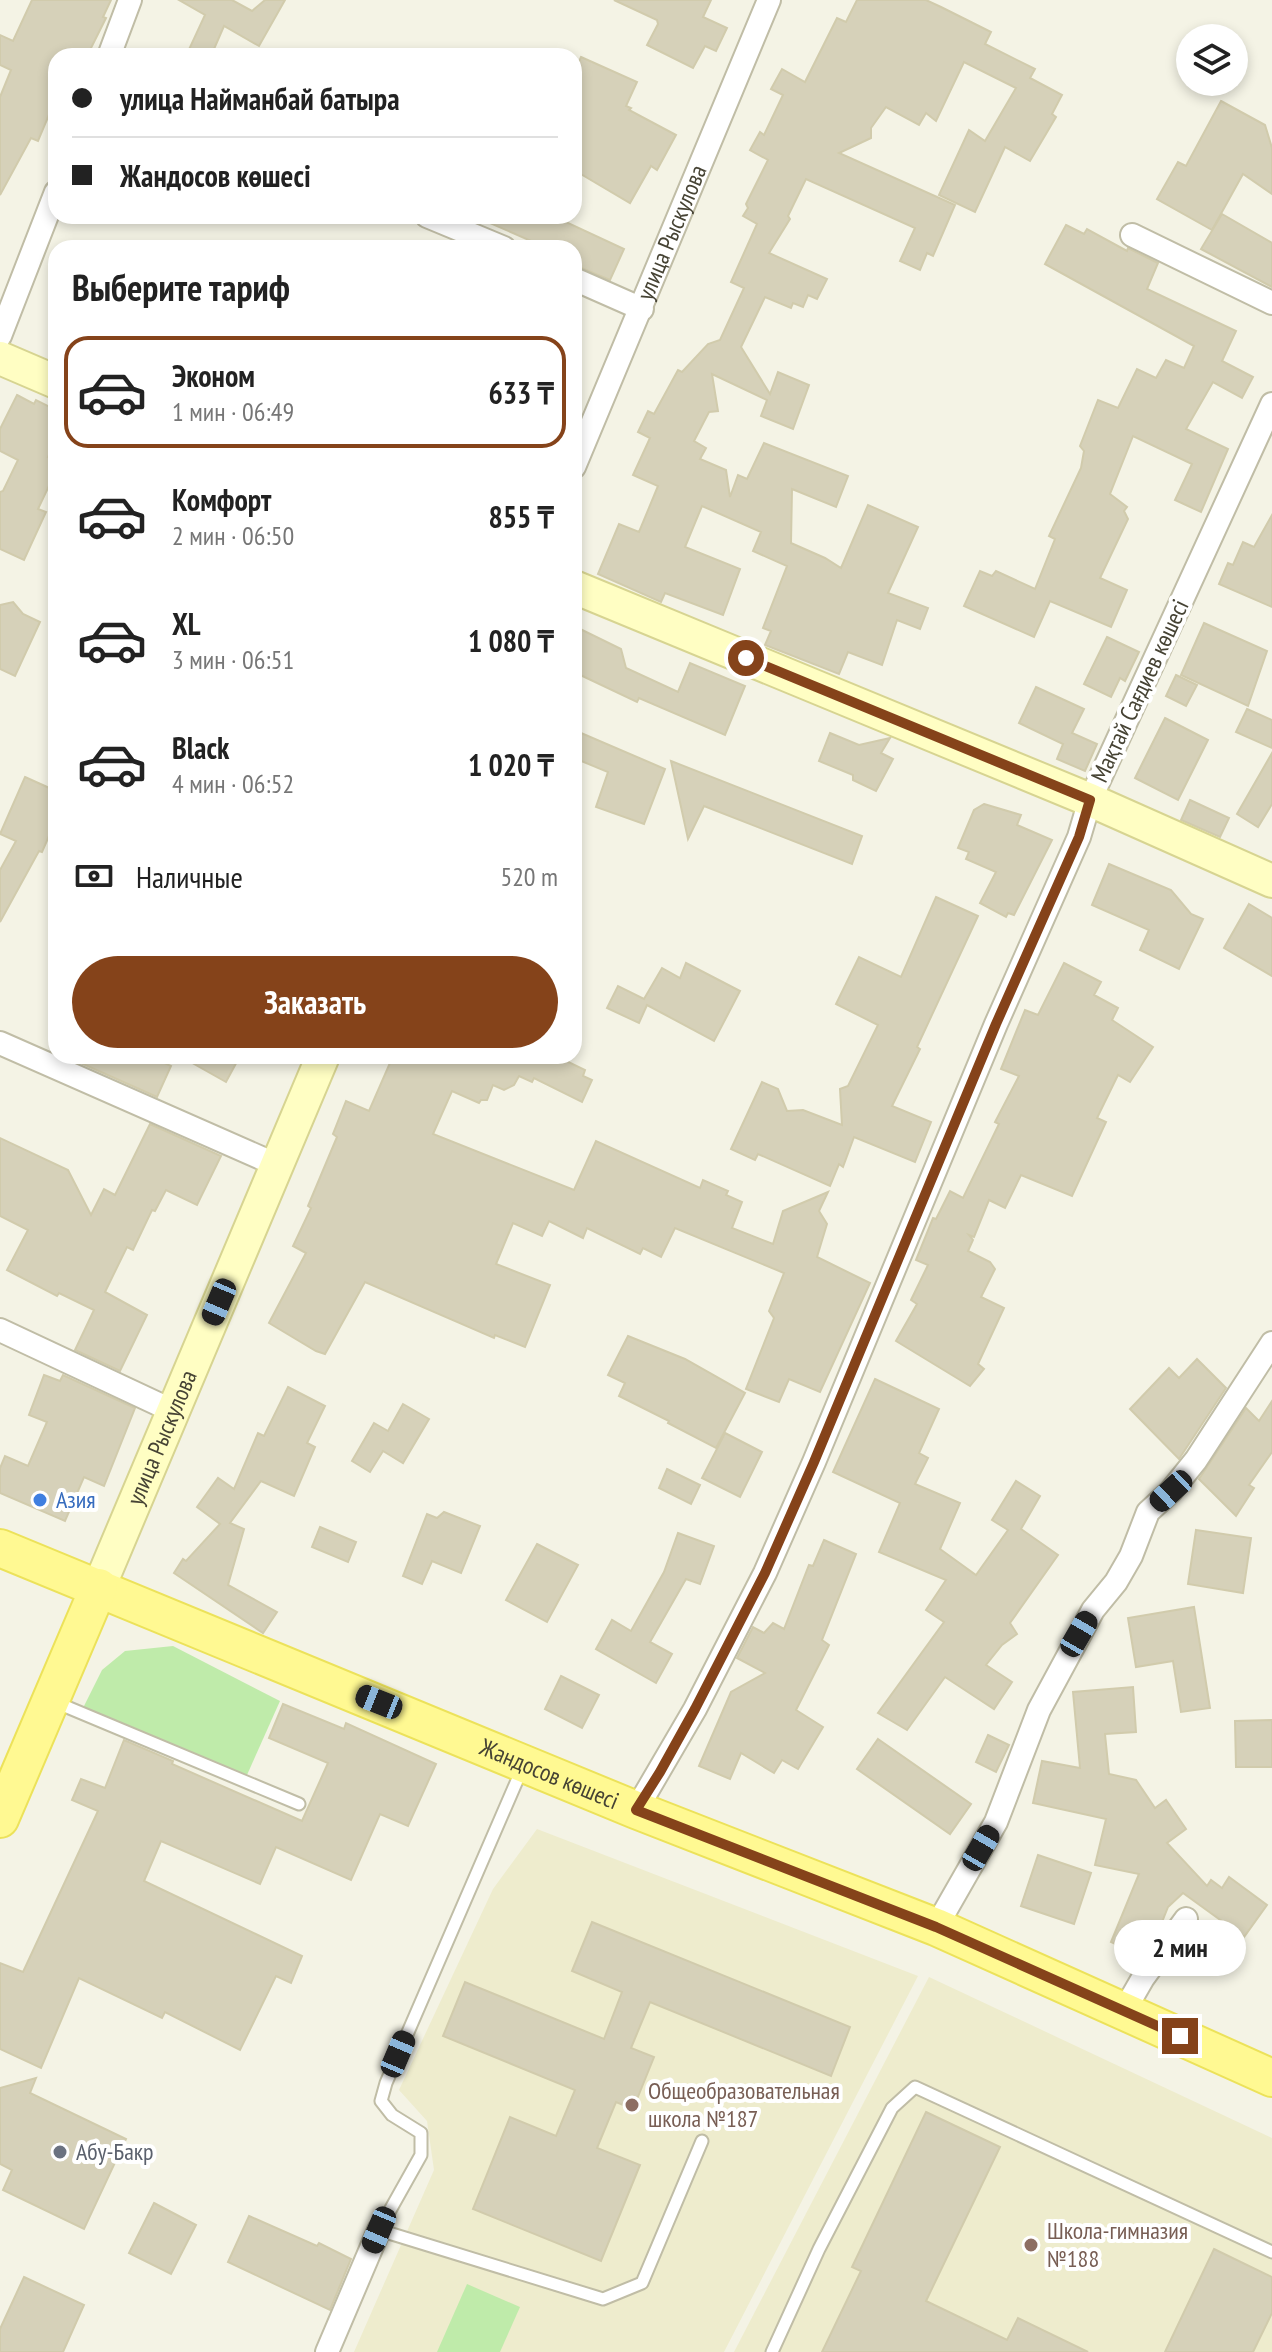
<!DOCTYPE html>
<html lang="ru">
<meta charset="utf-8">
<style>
:root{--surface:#fff;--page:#f6f6f6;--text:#222;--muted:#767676;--line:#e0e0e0;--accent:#85431a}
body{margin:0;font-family:"PT Sans Narrow",sans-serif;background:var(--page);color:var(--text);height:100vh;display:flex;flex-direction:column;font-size:30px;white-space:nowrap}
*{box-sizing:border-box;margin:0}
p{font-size:26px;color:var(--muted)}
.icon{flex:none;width:44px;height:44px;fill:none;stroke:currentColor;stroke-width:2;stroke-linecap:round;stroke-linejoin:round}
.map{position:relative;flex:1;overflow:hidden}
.side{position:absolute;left:48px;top:240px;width:534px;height:824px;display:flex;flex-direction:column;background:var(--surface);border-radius:24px;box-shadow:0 4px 12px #0003}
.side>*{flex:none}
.hud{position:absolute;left:48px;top:48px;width:534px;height:176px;border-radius:24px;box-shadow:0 4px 12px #0003;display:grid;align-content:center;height:176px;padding:0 24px;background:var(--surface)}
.tools{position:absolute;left:1176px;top:24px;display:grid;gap:16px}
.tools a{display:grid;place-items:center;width:72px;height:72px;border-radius:50%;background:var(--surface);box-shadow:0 4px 12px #0003;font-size:40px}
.end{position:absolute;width:36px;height:36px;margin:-18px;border:10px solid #85431a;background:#fff;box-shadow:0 0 0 4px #fff}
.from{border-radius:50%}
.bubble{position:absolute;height:56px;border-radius:28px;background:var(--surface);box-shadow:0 4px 12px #0003;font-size:26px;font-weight:700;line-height:56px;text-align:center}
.car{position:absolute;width:24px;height:48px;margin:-24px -12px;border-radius:10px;box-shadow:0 0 6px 2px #0007;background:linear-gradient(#222 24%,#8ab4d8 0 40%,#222 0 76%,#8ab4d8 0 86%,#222 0)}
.hud b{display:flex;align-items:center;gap:28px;height:76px;font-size:30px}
.hud b+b{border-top:2px solid var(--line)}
.hud i{width:20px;height:20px;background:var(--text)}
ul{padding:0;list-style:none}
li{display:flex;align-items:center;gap:24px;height:112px;margin:0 16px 12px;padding:0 8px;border:4px solid transparent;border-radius:24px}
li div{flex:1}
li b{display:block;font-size:30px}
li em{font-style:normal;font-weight:700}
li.current{border-color:var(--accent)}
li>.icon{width:72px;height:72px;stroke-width:1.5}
h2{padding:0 24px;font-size:36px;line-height:96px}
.pay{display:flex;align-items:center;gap:20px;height:88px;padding:0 24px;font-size:30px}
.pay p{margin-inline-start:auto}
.action{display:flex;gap:16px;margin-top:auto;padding:16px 24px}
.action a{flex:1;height:92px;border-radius:48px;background:var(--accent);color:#fff;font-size:32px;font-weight:700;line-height:92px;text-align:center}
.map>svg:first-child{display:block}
</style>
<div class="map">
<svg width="1272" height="2352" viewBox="0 0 1272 2352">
<rect width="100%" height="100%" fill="#f4f3e5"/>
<g fill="#eeeccd">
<polygon points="537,1829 918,1976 724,2352 354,2352 434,2170 427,2121 399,2090 493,1889"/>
<polygon points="929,1977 1272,2138 1272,2352 734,2352"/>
</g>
<g fill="#bfebaa">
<polygon points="173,1646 280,1701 247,1775 82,1710 102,1670 125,1651"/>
<polygon points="467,2284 520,2307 500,2352 437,2352"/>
</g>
<g fill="#d6d1b9" stroke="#d1cbac" stroke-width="2">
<polygon points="32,0 111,0 103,17 106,18 87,56 56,56 56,98 38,141 31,138 0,195 0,97 11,70 0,65 0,35 13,41"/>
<polygon points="179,0 232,0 252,11 265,0 285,0 259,46 224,26 211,56 186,56 205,15"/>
<polygon points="614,0 711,0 703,17 727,28 716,51 705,46 693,68 647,45 658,24 657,20"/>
<polygon points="857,0 926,0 941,7 991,32 985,44 1035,69 1030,78 1062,95 1052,114 1056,117 1030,161 1005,147 975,212 939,195 969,130 985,141 1016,88 964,62 936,121 926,113 919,125 886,107 871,128 871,138 839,153 955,205 933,256 927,253 920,270 900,261 915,228 806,179 788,216 790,219 769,253 827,279 817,299 808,295 803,307 793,303 791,308 765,297 741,347 770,394 778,372 809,385 793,429 761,416 767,400 712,374 718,411 709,412 694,441 706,448 700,459 726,470 730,497 738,475 747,479 764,443 848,476 836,507 792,489 791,543 825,558 841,568 868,505 918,527 888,593 928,608 920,629 897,620 882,665 848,652 839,674 765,645 771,631 763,628 787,566 753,551 761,532 702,506 685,547 740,569 723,615 665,593 661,602 598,574 619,524 639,532 658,486 633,475 650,438 638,432 648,411 654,414 678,370 682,372 708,344 720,340 744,288 731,282 757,224 743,216 748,208 746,204 768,160 750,150 760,132 764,135 783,95 771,89 782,69 805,82 837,18 846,22"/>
<polygon points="581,57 637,82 626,106 631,108 629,110 676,135 657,170 651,166 630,203 574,170 574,73"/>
<polygon points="1221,101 1265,125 1272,148 1272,194 1243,174 1212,230 1157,199 1178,162 1186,166"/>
<polygon points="1222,214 1272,243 1272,287 1201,249"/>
<polygon points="474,216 553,216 624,249 610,280 574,265 574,248 547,248"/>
<polygon points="1066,225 1084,234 1087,229 1127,251 1128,248 1158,263 1147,289 1236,331 1222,361 1253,377 1242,398 1213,382 1186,429 1228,449 1201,512 1175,500 1192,464 1133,436 1110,494 1127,507 1124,511 1128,519 1100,578 1127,590 1111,627 1050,601 1034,637 964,606 980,571 992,576 996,571 1035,589 1055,539 1049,536 1081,468 1084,451 1080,446 1098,400 1118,408 1137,369 1156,378 1166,360 1184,368 1194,346 1045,264"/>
<polygon points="17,395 34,404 36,400 56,410 56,440 48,457 56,462 56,471 38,509 46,512 24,560 0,549 0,492 3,491 18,460 0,451 0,429"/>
<polygon points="1272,515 1272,607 1219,584 1228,563 1233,565 1243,542 1254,547"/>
<polygon points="13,602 23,614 40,622 15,676 0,669 0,605"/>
<polygon points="1204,623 1267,651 1248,706 1181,675"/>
<polygon points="574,626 621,649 626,668 678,692 690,663 745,686 725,735 639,698 637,702 574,672"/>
<polygon points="1107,637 1139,652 1125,681 1120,678 1111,697 1084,684"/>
<polygon points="1176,675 1197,685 1186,706 1166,696"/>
<polygon points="1036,687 1084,709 1072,733 1097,744 1085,771 1057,759 1063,744 1019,723"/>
<polygon points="1247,709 1272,720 1272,748 1236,732"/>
<polygon points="1165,718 1208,740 1178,800 1135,778"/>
<polygon points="574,730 665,769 644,824 596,807 608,772 574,758"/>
<polygon points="830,733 859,745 890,738 881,753 893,759 876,791 853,780 853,775 819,761"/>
<polygon points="1272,753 1272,804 1258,827 1237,814"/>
<polygon points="671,761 862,836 852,864 704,806 688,839"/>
<polygon points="25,777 56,791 56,820 42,852 39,851 0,922 0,870 16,841 0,834"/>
<polygon points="1190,800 1229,818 1220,837 1181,820"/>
<polygon points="984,804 1021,815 1017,825 1052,840 1014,915 1008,913 1006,917 980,903 996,872 966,859 969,852 958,848 974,810"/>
<polygon points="1109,864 1171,890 1191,914 1203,919 1179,969 1140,950 1149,930 1092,905"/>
<polygon points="936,897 978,916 917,1047 920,1049 892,1106 931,1122 915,1162 854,1137 843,1167 839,1164 830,1186 758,1154 755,1160 731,1149 762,1082 778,1089 787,1111 803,1110 842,1125 840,1089 848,1086 878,1025 836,1004 859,957 901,977"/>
<polygon points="1249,904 1272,918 1272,976 1224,948"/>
<polygon points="686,963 740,991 714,1041 647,1005 639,1023 607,1008 618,986 644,999 662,968 680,978"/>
<polygon points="1064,963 1101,982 1094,995 1118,1008 1112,1020 1153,1047 1130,1082 1118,1075 1097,1118 1106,1122 1072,1196 1021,1175 1005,1208 989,1200 974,1237 969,1235 973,1240 968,1251 990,1262 995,1269 981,1297 1004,1308 978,1364 984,1369 970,1386 896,1341 917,1304 911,1300 928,1265 916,1260 933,1218 936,1219 950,1191 963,1198 999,1124 995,1122 1019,1076 1001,1069 1025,1010 1038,1015"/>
<polygon points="65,1056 150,1056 171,1066 157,1097"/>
<polygon points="180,1056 240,1056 226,1082"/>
<polygon points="393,1056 556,1056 585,1070 583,1076 592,1080 582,1102 534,1078 532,1082 519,1076 514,1085 504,1090 493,1085 487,1100 481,1100 479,1103 452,1091 433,1134 574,1190 596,1141 700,1188 703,1180 728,1191 726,1195 742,1202 732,1228 773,1244 783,1211 828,1192 819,1211 827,1224 817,1257 870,1283 820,1392 789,1379 779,1402 746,1389 774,1318 769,1311 784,1273 675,1228 661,1257 643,1248 640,1254 587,1228 583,1238 549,1221 542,1236 513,1223 496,1264 550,1285 525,1347 495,1335 494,1338 365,1282 325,1354 316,1351 269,1323 306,1253 293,1246 311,1208 308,1206 337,1137 333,1134 346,1101 369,1111"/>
<polygon points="150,1124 221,1156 197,1205 166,1190 155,1211 152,1210 133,1250 127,1247 105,1292 147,1315 120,1371 75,1350 94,1310 59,1293 57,1296 7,1270 28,1230 0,1216 0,1138 68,1170 91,1215 104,1189 115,1195"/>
<polygon points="628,1336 685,1359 745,1393 716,1448 668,1423 669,1421 619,1396 625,1383 608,1375"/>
<polygon points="1197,1359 1226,1388 1179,1459 1130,1409 1169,1368 1179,1378"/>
<polygon points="44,1375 60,1381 63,1375 135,1408 104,1486 84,1477 65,1521 0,1493 0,1468 5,1456 28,1466 47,1422 29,1415"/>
<polygon points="875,1379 939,1409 919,1453 928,1458 915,1484 960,1503 940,1549 976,1575 1008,1530 992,1520 1016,1481 1040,1496 1021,1529 1058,1555 1010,1623 1017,1634 1002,1645 986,1665 1012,1682 994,1709 945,1677 907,1730 878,1713 944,1622 926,1610 946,1580 879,1552 900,1503 833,1472"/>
<polygon points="288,1387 325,1406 307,1443 315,1447 294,1496 261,1481 230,1523 244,1529 228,1585 277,1612 263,1633 174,1573 183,1559 186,1561 220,1524 197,1507 218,1478 234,1489 258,1433 264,1436"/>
<polygon points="1272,1401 1272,1452 1249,1485 1254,1488 1236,1516 1199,1479 1246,1408 1259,1421"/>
<polygon points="403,1404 429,1419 403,1463 383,1451 370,1472 352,1461 374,1423 388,1431"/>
<polygon points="725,1433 762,1452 740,1497 702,1478"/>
<polygon points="667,1469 700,1485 691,1504 659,1488"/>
<polygon points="444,1512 480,1526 461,1573 432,1561 422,1584 403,1576 427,1514 437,1518"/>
<polygon points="320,1527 356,1542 348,1562 312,1547"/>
<polygon points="1196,1530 1251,1538 1243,1593 1188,1584"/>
<polygon points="678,1533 714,1546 700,1584 686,1579 650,1642 672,1654 656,1683 596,1649 612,1620 631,1631 664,1572"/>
<polygon points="824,1540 856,1554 822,1640 829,1645 796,1710 823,1727 798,1769 782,1760 774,1773 741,1753 730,1779 699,1766 731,1692 765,1673 737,1658 753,1627 764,1633 773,1623 784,1629 809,1565 813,1566"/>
<polygon points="537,1544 578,1565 547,1622 506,1600"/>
<polygon points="1194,1607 1210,1708 1181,1712 1173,1661 1136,1667 1128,1618"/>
<polygon points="561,1676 599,1695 582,1728 545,1709"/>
<polygon points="1133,1687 1136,1732 1105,1734 1109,1774 1136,1780 1155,1808 1166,1800 1186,1829 1167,1843 1207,1886 1211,1880 1222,1888 1229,1877 1267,1905 1244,1937 1183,1893 1168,1907 1156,1937 1142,1956 1111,1942 1139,1874 1095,1865 1106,1819 1033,1803 1042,1761 1080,1768 1073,1692"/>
<polygon points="283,1704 344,1729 346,1723 436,1764 408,1826 380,1814 351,1880 276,1847 260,1884 161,1841 144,1881 302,1956 291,1983 276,1976 240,2050 165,2012 162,2018 79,1978 41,2068 0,2049 0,1963 23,1972 98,1811 72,1800 81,1779 105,1788 124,1740 173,1761 172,1764 302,1821 328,1763 269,1738"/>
<polygon points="1272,1720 1272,1767 1236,1767 1235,1721"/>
<polygon points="988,1735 1009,1745 996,1772 976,1762"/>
<polygon points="878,1739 971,1804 950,1834 857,1769"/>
<polygon points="1038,1855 1091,1873 1074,1924 1021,1906"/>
<polygon points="592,1922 850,2027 831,2076 650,2002 631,2048 654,2057 633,2109 616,2102 597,2148 640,2165 601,2261 473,2209 510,2117 556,2136 575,2090 443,2036 465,1982 604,2039 622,1992 572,1971"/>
<polygon points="36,2078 30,2093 126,2139 84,2229 3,2190 12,2170 0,2164 0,2088"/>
<polygon points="926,2112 1000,2147 926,2301 1007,2340 1018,2318 1088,2352 822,2352 861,2271 852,2267"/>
<polygon points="154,2203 196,2225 171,2274 129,2253"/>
<polygon points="249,2216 317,2246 319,2243 351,2259 330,2310 228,2262"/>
<polygon points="1214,2249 1272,2277 1272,2313 1253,2352 1165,2352"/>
<polygon points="24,2277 84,2305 63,2352 0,2352 0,2329"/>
</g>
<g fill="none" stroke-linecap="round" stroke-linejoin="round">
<g stroke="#c0bda6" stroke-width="15">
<g id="lane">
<polyline points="55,1702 299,1804"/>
<polyline points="522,1769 386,2083 381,2101 392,2115 421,2133 421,2155 379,2230 603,2299 642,2283 702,2141"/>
<polyline points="772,2352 819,2249 892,2108 915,2087 1272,2252"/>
</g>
</g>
<g stroke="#c0bda6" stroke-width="26">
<g id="street">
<polyline points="109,56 130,0"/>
<polyline points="427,216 504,248"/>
<polyline points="1132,235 1272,303"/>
<polyline points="574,279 642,309"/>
<polyline points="0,336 56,192"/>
<path id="s1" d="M574 467 769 0"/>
<polyline points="0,1043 277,1165"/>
<polyline points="0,1330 173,1411"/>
<polyline points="636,1810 695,1709 765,1573 814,1462 996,1024 1079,837 1090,800 1272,404"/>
<polyline points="936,1927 996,1822 1039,1710 1093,1610 1116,1582 1131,1556 1148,1512 1171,1491 1196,1460 1272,1343"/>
<polyline points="1124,2011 1143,1978 1186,1919"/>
<polyline points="327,2352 379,2230"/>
</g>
</g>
<g stroke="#d7d491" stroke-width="36">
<g id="secondary">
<polyline points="0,358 56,382"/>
<polyline points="574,587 1090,800 1272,881"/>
<path id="s2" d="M99 1587 323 1056"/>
</g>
</g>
<g stroke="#ece25a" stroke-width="40">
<g id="primary">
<path id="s3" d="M0 1548 636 1810 936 1927 1272 2078"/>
<polyline points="0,1819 99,1587"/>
</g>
</g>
<use href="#lane" stroke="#fff" stroke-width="11"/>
<use href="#street" stroke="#fff" stroke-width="22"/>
<use href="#secondary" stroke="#fffec3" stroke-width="32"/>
<use href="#primary" stroke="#fff992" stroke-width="36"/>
</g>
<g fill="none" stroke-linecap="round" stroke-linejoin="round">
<polyline stroke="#85431a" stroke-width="10" points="746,658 1090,800 1079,837 996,1024 814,1462 765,1573 695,1709 660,1772 636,1810 936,1927 1180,2036"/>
</g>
<circle fill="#3f7fe0" stroke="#fff" stroke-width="3" cx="40" cy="1500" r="8"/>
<g fill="#8d6e63" stroke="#fff" stroke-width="3">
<circle cx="632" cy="2105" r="8"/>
<circle cx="1031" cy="2245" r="8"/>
</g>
<circle fill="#6b7280" stroke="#fff" stroke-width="3" cx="60" cy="2152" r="8"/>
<g text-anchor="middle" stroke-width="8" stroke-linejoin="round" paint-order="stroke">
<g font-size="24" fill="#464334" stroke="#fff">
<text dy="8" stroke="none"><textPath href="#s1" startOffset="254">улица Рыскулова</textPath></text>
<text transform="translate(1140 691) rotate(-65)" y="8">Мақтай Сағдиев көшесі</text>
<text dy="8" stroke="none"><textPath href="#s2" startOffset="162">улица Рыскулова</textPath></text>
<text dy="8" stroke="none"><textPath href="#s3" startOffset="594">Жандосов көшесі</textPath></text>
</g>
<g font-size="24" fill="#366cbe" stroke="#fff" text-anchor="start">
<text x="56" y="1508">Азия</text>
</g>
<g font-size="24" fill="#785e54" stroke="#fff" text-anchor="start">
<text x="648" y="2099">Общеобразовательная<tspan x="648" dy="28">школа №187</tspan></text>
<text x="1047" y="2239">Школа-гимназия<tspan x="1047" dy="28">№188</tspan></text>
</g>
<g font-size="24" fill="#5b616d" stroke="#fff" text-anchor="start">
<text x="76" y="2160">Абу-Бакр</text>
</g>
</g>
</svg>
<div class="tools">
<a><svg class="icon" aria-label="layers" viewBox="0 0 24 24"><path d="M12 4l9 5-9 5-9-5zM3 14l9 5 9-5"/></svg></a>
</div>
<i class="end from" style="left:746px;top:658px"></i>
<i class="end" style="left:1180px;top:2036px"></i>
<div class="bubble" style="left:1114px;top:1920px;width:132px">2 мин</div>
<i class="car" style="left:219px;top:1302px;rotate:203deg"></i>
<i class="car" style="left:1171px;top:1491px;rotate:227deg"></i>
<i class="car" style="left:1079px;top:1634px;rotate:30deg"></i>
<i class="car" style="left:379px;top:1702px;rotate:292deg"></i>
<i class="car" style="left:981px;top:1848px;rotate:30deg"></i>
<i class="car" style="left:398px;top:2054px;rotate:23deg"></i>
<i class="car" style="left:379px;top:2230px;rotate:203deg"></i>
<div class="hud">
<b><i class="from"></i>улица Найманбай батыра</b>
<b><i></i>Жандосов көшесі</b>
</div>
<section class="side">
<h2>Выберите тариф</h2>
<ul>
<li class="current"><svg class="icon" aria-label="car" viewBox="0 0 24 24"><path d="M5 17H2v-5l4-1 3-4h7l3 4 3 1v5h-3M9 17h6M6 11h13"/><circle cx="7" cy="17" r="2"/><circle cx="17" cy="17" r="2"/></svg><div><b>Эконом</b><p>1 мин · 06:49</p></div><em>633 ₸</em></li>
<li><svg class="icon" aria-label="car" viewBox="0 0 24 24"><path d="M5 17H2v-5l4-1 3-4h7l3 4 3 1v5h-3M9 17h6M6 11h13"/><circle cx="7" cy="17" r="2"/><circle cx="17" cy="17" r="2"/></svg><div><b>Комфорт</b><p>2 мин · 06:50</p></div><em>855 ₸</em></li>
<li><svg class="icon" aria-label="car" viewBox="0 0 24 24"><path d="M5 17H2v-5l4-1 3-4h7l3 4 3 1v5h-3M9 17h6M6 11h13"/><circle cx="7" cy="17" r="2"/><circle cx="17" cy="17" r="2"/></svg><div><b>XL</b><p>3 мин · 06:51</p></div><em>1 080 ₸</em></li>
<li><svg class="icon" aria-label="car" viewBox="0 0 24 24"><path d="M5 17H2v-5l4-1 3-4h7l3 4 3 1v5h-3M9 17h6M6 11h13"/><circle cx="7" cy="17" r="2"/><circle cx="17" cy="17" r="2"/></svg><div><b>Black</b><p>4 мин · 06:52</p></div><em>1 020 ₸</em></li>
</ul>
<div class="pay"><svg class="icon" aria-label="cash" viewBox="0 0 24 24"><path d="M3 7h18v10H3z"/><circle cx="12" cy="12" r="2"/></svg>Наличные<p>520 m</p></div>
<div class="action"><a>Заказать</a></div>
</section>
</div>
